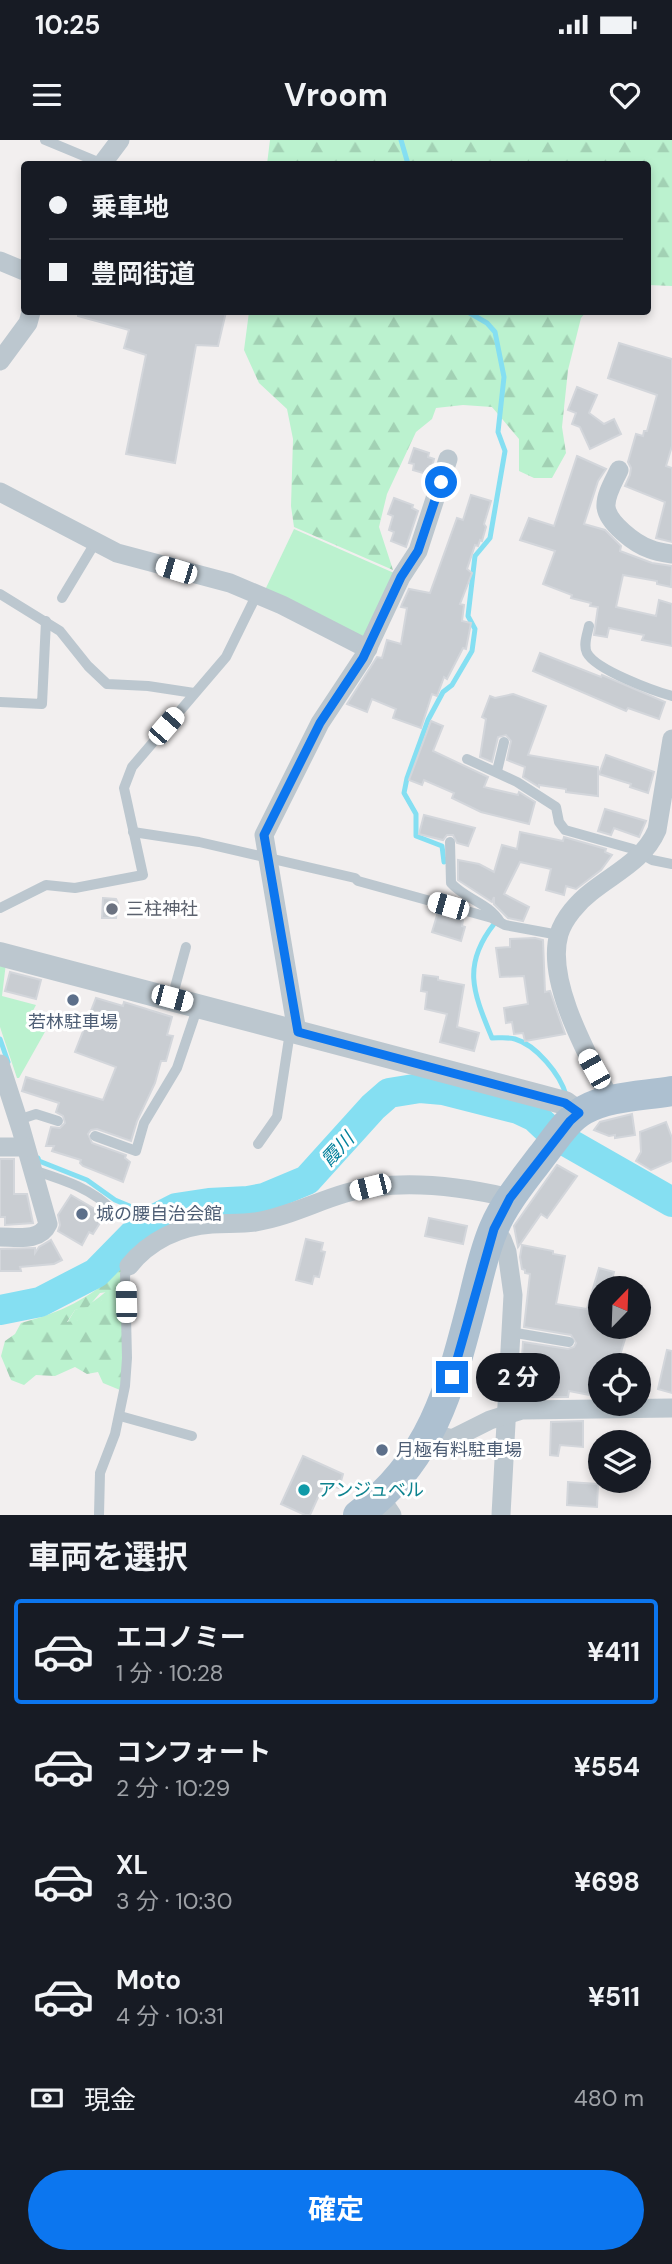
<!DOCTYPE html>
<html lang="ja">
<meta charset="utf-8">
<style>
:root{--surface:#171b24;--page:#242831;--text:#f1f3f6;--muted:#9ea1a6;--line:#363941;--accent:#0c76ef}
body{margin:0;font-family:"DM Sans","Noto Sans JP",sans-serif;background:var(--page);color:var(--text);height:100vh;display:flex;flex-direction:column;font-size:26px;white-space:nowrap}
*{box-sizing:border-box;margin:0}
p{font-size:23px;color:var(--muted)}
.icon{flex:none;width:38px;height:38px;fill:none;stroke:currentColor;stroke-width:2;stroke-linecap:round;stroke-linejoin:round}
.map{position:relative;height:1375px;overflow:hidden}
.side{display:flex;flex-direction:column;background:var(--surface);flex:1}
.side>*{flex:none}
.top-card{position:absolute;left:21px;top:21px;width:630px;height:154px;border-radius:7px;box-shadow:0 4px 10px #0003;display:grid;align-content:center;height:154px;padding:0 28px;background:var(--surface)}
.needle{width:46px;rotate:23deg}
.controls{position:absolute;left:588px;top:1136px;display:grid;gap:14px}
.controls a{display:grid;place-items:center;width:63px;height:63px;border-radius:50%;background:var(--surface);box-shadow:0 4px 10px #0003;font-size:35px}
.end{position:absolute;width:32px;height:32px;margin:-16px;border:9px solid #0c76ef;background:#fff;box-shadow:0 0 0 4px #fff}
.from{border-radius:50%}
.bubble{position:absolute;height:49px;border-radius:24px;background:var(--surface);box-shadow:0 4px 10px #0003;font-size:23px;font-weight:700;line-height:49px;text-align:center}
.car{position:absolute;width:21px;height:42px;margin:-21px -10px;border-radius:9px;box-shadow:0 0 5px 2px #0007;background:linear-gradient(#fff 24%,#345 0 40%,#fff 0 76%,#345 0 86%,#fff 0)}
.top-card b{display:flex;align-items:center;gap:24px;height:66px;font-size:26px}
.top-card b+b{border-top:2px solid var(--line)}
.top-card i{width:18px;height:18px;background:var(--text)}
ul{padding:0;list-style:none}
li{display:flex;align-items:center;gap:21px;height:105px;margin:0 14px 10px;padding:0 14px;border:4px solid transparent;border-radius:7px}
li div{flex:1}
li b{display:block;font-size:26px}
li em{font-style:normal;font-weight:700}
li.selected{border-color:var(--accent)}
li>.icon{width:63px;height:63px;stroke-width:1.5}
h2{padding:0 28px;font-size:32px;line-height:84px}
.pay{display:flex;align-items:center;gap:18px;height:77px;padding:0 28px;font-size:26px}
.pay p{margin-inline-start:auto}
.cta{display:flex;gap:14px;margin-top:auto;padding:14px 28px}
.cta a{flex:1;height:80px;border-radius:42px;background:var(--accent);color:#fff;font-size:28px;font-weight:700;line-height:80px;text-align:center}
.status{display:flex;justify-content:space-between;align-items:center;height:49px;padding:0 35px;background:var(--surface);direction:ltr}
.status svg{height:19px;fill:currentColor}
header{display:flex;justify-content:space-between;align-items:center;height:91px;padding:0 28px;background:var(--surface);font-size:32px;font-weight:700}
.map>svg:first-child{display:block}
</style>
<div class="status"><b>10:25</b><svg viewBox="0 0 49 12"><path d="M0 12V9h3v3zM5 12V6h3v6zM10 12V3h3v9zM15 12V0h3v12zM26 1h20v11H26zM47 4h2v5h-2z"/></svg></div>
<header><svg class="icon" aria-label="menu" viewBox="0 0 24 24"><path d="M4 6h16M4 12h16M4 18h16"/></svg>Vroom<svg class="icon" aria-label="heart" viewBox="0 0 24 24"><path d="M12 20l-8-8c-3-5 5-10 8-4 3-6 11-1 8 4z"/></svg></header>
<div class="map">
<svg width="672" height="1375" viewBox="0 0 672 1375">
<defs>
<pattern id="forest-firs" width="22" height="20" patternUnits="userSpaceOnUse" patternTransform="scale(1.75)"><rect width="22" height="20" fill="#bbf2cf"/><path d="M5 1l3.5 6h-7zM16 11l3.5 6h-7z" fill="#a2d1b4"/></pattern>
</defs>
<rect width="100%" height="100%" fill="#f2efef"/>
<g fill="#bbf2cf">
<polygon points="294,389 394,433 368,496 360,497 265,450"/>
<polygon points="0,821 6,823 2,856 36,865 28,880 46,890 19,938 17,938 0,887"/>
<path d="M121 1138 122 1171 118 1165 102 1160 86 1179 67 1183 75 1170C92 1166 108 1150 121 1138Z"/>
</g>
<g fill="url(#forest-firs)">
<polygon points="270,0 672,0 672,146 648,145 648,24 267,24"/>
<polygon points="249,172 586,172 581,178 568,230 562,287 566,313 552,338 534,338 519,331 519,299 492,267 463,265 436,268 432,279 416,292 387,354 379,387 393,430 294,387 291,366 293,299 287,269 259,243 244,210"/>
<path d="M122 1127 121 1138 115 1151 100 1153 88 1167 75 1170 67 1182C98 1179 88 1166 107 1157L113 1160 122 1171 123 1226 120 1250 103 1243 98 1232 87 1234 75 1227 55 1236 36 1235 24 1245 11 1240 1 1216 5 1201 15 1194 21 1183C60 1173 94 1157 122 1127Z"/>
</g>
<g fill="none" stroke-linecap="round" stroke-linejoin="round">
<g stroke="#85dff2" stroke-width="5">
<polyline points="401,0 408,24"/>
<polyline points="444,722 442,706 416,696 416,674 404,653 407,638 428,580 443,552 452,545 472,511 475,489 468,476 475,416 490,398 505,311 498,292 504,237 495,192 487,183 468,172"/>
<path d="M494 784C461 826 474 854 492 898 500 898 508 897 515 899 536 905 560 934 566 955"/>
<polyline points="0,899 8,922"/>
<polyline points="38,1018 39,1021 87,1040 115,1060 144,1072 154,1079"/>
</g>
<polyline stroke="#85dff2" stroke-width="30" points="0,1170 40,1162 96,1133 143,1085 176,1068 209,1063 248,1061 264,1058 307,1040 373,967 389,953 420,948 443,950 518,969 535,977 553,994 672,1062"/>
</g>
<g fill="#c9cdd2" stroke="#d3d6db" stroke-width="2">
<polygon points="78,172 226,172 218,206 196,205 175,323 126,314 146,215 124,208 129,190 78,176"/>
<polygon points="619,203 672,219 672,306 666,326 672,328 672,402 656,398 665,362 625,346 630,335 631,328 628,322 636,294 643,296 644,291 647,291 657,255 608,238"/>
<polygon points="577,247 597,255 589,273 604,284 614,279 621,294 590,309 580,287 572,284 576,273 568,270"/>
<polygon points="414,308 429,313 428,317 434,319 430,335 413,330 414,324 409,323"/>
<polygon points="577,316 606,329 598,341 584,384 605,390 621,406 620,411 652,423 672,426 671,447 657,444 657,441 623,435 616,467 656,476 659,460 672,464 672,506 642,500 644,495 609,488 607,497 594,495 598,467 590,466 591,463 571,458 572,455 543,444 555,411 520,400 529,378 554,386"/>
<polygon points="471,355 491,361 484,384 486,387 482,401 480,400 478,406 475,405 467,429 472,433 460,464 464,465 462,481 471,483 466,509 463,508 447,539 444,537 437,556 432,554 421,588 393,578 396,569 372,559 367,572 347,564 377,517 382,518 387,500 401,504 407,468 401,467 402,464 409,449 430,453 457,378 463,380"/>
<polygon points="394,358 413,365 412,368 418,371 406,407 391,401 394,392 389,390 393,376 388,374"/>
<polygon points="540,513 601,537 602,535 665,562 659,579 628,568 626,571 533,531"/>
<polygon points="513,554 546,566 528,615 598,627 598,656 566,652 566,649 539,645 539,647 523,637 525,627 507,620 511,601 506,595 498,597 492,622 480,617 486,579 482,577 490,556 495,558"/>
<polygon points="431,581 443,586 433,611 488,637 484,647 518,655 519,652 535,662 529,684 481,672 452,658 454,653 424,640 422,645 409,640"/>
<polygon points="606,615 654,632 648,653 630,647 631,644 599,634"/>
<polygon points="605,669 646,681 639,697 614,688 611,695 598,691"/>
<polygon points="424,675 475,688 468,706 457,703 453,695 447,695 443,700 419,694"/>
<polygon points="520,692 563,701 564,697 606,709 605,712 612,715 601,730 576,749 566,746 564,755 546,750 551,729 520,722 504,754 529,767 523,781 508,778 494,764 494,757 492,762 458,740 458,720 479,724 494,732 502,705 517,709"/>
<polygon points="103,758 116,759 118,763 116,778 102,778"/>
<polygon points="438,772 463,780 462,786 465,787 461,801 432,792"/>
<polygon points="535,798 543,800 545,852 550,851 565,894 525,901 523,893 514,894 512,882 506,883 504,868 528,864 524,836 500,837 496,808 510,807 510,799"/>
<polygon points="10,832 41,840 36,859 5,851"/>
<polygon points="423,835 438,837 438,840 464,845 457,887 479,893 474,911 440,902 447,874 425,869 427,852 421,851"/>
<polygon points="96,858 123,866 124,862 172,877 167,895 173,896 166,921 161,921 155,943 137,981 131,1001 97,989 91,990 88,994 92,1003 126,1015 125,1018 130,1022 123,1042 83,1026 80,1023 81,1020 52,1011 54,1006 46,1006 51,987 60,988 65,983 63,976 56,972 59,963 22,951 26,937 103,960 116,927 75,912"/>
<polygon points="632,974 635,995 615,998 615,995 609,996 594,990 600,982"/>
<polygon points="666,982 672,998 672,1021 651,1030 636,1021 641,1012 640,992"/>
<polygon points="0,1019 14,1019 14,1054 27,1054 33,1083 5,1085 5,1077 0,1077"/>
<polygon points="557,1025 577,1036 547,1078 541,1074 518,1107 514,1086"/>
<polygon points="71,1055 105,1075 93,1094 89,1092 82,1105 58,1091 60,1085 58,1075"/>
<polygon points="429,1078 467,1086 463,1104 425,1096"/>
<polygon points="306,1099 323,1103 321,1111 325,1112 319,1137 314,1136 312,1144 296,1140"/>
<polygon points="51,1100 62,1120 54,1124 20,1127 21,1131 0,1131 0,1109 35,1108 35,1113 39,1107"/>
<polygon points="522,1105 553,1111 553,1114 565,1116 556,1164 587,1169 599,1128 614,1132 610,1148 600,1148 600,1186 629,1186 617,1225 600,1225 600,1257 569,1251 568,1257 541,1257 534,1256 535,1250 520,1247 523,1202 568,1209 574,1207 576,1203 571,1195 524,1187 530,1134 525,1133 525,1130 522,1129 520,1117"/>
<polygon points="667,1210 672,1211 672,1253 658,1249"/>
<polygon points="583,1281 583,1307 560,1305 558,1316 550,1315 551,1282"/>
<polygon points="303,1316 343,1334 339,1348 324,1344 310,1375 305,1375 281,1364"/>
<polygon points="568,1342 598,1344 597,1367 567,1365"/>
</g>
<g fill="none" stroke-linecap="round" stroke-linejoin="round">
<g stroke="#bcc7cf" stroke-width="10">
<polyline points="45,0 103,24"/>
<polyline points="0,454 60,491 88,526 107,544 148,546 194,553"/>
<polyline points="62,458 95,403"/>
<path d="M589 486C587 495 583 505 587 513 596 530 654 551 672 556"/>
<polyline points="0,562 42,564 46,481"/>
<polyline points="467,619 517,642 556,667 559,682 565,690 633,709 652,720 672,724"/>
<polyline points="497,631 504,602"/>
<polyline points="133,692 199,702 355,738 358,741 492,778 505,785 559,795"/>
<path d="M450 702 451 743C465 759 489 763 500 782"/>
<polyline points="0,768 46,745 75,748 143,735 124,648 132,627 226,517 257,454"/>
<polyline points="172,858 186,807"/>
<polyline points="18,980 36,974 58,981"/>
<polyline points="95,996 136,1011 144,983 177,928 198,866"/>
<polyline points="258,1004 277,977 290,892"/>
<path d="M33 1030C61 1039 92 1048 113 1071"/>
<polyline points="510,1192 569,1202"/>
<polyline points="120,1276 192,1296"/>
<polyline points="99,1375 100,1333 115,1294 125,1246 127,1218 125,1134 129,1126"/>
</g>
<g stroke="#bcc7cf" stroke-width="19">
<polyline points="102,24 120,0"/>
<polyline points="0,121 24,131"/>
<polyline points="0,221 28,183 31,172"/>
<path d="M619 330C614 341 605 355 606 367 608 383 635 404 650 409 657 412 665 413 672 414"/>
<polyline points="0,352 117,413 230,443 282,465 368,509"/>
<polyline points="297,892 264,695 320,583 363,518 401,437 418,411 448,319"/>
<path d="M0 924 21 989 48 1084C40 1102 17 1097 0 1097"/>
<path d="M611 961C590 919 545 842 559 794 564 778 578 762 591 752 616 732 644 720 657 690L672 599"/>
<polyline points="0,1007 25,1007"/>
<polyline points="493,1089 502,1099 507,1112 513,1155 501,1375"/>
<path d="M129 1126C149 1101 179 1086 212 1084 226 1083 241 1084 255 1082 287 1077 315 1062 346 1053 398 1038 459 1046 510 1058"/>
<polyline points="430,1293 452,1299 490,1280 522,1270 672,1268"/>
<polyline points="380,1357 392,1375"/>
</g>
<polyline stroke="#bcc7cf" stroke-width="24" points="0,814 539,956 565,963 579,973"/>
<path stroke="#adc0d0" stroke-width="30" d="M358 1375C433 1320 451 1245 473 1160 479 1136 484 1111 494 1088 505 1062 524 1040 541 1017 554 1001 566 980 584 970 609 956 644 956 672 951"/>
</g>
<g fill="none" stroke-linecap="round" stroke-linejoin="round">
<polyline stroke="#0c76ef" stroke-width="9" points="441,342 418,411 401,437 363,518 320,583 264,695 298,892 565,963 579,973 570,981 510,1058 494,1089 452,1237"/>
</g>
<circle fill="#6b7280" stroke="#fff" stroke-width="2.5" cx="112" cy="769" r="7"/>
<g fill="#5c6f8a" stroke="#fff" stroke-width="2.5">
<circle cx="73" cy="860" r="7"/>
<circle cx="82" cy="1074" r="7"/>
<circle cx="382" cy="1310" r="7"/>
</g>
<circle fill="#0f9aa8" stroke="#fff" stroke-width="2.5" cx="304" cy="1350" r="7"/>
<g text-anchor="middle" stroke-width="6" stroke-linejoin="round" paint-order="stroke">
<g font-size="18" fill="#5b616d" stroke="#fff" text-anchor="start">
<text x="126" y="775">三柱神社</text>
</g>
<g font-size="18" fill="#4e5e75" stroke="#fff" text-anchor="start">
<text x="73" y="888" text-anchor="middle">若林駐車場</text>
<text x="96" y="1080">城の腰自治会館</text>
<text x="396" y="1316">月極有料駐車場</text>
</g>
<g font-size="18" fill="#0d838f" stroke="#fff" text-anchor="start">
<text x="318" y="1356">アンジュベル</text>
</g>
<g font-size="19" font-style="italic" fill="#04819c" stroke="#fff">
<text transform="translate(337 1009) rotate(-47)" y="7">霞川</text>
</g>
</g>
</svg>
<div class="controls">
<a><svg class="needle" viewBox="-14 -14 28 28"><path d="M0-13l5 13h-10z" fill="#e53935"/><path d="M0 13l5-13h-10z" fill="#9ea1a6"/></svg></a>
<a><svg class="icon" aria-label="locate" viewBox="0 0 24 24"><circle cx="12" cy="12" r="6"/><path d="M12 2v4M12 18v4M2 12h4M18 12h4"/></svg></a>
<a><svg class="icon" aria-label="layers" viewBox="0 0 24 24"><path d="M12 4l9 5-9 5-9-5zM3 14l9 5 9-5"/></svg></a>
</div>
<i class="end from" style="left:441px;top:342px"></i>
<i class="end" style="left:452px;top:1237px"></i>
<div class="bubble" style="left:476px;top:1213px;width:84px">2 分</div>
<i class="car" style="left:176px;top:430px;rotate:287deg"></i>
<i class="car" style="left:166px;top:586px;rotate:41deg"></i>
<i class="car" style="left:448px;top:766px;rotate:286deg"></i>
<i class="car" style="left:172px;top:858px;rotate:105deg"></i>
<i class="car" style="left:594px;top:929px;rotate:331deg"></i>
<i class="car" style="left:370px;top:1047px;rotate:256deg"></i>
<i class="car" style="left:126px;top:1162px;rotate:359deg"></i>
<div class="top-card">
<b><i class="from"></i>乗車地</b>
<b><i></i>豊岡街道</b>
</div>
</div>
<section class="side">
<h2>車両を選択</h2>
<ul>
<li class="selected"><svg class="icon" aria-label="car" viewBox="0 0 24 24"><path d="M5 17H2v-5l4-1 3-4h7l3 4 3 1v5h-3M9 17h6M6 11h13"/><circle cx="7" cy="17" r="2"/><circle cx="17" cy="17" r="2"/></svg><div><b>エコノミー</b><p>1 分 · 10:28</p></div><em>¥411</em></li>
<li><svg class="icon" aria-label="car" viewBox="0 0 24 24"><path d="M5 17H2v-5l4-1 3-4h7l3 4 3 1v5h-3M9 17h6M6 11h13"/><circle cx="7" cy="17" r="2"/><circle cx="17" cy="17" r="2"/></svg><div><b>コンフォート</b><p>2 分 · 10:29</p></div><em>¥554</em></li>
<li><svg class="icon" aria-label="car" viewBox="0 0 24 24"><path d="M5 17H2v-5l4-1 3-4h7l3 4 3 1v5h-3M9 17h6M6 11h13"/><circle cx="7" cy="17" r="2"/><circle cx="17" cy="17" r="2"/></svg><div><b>XL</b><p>3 分 · 10:30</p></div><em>¥698</em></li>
<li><svg class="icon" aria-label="car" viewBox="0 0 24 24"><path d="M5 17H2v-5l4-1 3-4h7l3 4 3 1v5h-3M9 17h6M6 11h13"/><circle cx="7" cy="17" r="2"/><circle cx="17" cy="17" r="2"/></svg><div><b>Moto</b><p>4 分 · 10:31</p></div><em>¥511</em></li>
</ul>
<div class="pay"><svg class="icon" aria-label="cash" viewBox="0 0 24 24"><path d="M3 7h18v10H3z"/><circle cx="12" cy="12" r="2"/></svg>現金<p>480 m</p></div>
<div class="cta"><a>確定</a></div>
</section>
